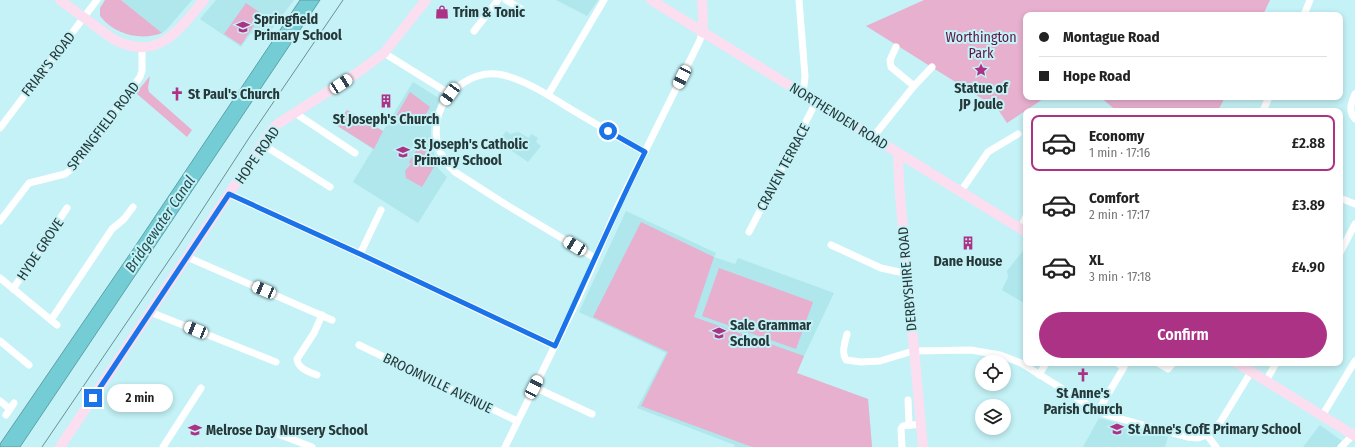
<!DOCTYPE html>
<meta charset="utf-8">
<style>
:root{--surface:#fff;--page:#f6f6f6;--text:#222;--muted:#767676;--line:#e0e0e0;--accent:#ac3285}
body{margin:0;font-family:"Fira Sans Condensed",sans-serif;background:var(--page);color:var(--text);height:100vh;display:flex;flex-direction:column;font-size:15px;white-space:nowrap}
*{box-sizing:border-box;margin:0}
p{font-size:13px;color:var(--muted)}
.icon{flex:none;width:22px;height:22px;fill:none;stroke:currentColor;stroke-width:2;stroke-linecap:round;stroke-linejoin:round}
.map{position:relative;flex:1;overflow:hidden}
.panel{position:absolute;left:1023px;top:108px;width:320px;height:258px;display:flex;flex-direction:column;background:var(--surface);border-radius:8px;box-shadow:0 2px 6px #0003}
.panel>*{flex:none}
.guide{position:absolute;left:1023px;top:12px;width:320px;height:88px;border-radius:8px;box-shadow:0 2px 6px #0003;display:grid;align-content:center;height:88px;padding:0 16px;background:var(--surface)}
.buttons{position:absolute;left:975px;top:355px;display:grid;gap:8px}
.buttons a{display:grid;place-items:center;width:36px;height:36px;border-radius:50%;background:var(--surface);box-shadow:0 2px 6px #0003;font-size:20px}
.end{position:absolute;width:18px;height:18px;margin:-9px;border:5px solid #1a73e8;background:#fff;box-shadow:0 0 0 2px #fff}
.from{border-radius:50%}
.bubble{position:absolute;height:28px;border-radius:14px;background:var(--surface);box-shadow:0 2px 6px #0003;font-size:13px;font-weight:600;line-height:28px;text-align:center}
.car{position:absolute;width:12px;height:24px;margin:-12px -6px;border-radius:5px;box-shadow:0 0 3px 1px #0007;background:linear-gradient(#fff 24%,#345 0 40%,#fff 0 76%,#345 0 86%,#fff 0)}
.guide b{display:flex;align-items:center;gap:14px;height:38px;font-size:15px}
.guide b+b{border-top:1px solid var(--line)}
.guide i{width:10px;height:10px;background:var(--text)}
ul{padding:7px 0 0;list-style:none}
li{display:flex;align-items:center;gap:12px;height:56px;margin:0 8px 6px;padding:0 8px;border:2px solid transparent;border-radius:8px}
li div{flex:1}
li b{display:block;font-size:15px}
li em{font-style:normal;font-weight:600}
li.active{border-color:var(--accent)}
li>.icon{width:36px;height:36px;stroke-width:1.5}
.primary-button{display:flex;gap:8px;margin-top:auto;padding:8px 16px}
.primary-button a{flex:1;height:46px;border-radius:24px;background:var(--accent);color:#fff;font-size:16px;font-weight:600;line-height:46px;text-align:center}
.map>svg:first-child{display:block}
</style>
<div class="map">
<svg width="1355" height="447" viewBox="0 0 1355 447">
<rect width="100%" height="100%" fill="#c4f2f6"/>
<g fill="#afe7ec">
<polygon points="121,0 192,0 166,30 162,33"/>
<polygon points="216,0 294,0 263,41 251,33 241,47 200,19"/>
<polygon points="556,0 598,0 587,16"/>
<polygon points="413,82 437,97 439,102 431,123 431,148 433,149 438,168 447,177 418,223 353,182 373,149 336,125 347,110 383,131"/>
<polygon points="506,131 510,134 518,132 529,138 531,134 538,138 536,142 541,146 528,162 499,142"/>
<polygon points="626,211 716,253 714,257 735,264 738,258 834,293 796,373 868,399 872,447 734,447 735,445 637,408 666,353 579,312"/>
<polygon points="1026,247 1026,300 1024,303 1002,290 1008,277 1007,271"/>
<polygon points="1099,418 1168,437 1165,447 1083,447"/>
<polygon points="1320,425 1342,441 1337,447 1303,447"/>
</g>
<g fill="#e7b0cf">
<path d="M105 0H121L162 33C141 41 115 35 100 16V8Z"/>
<polygon points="924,0 1270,0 1263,15 1026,15 1026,97 1046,97 1007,123 997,108 866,26"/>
<polygon points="246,3 262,14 241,45 224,34"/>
<polygon points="150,76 148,88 149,92 192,130 187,137 136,93"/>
<polygon points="410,92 430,107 419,126 412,122 410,125 396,116"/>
<polygon points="1100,97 1225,97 1218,111 1117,111"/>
<polygon points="347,110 383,131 374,149 336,125"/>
<polygon points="418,148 431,154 434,167 422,187 406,178 405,171 411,164 409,162"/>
<polygon points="641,222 714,257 694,317 804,356 797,373 868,399 872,447 752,447 641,406 668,352 593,317"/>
<polygon points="719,268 813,302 796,349 702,316"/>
</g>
<polygon fill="#74cdd5" stroke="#5da0a6" points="300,0 320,0 20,447 0,447 0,444 134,248"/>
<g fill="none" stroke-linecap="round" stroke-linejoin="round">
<g stroke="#fff" stroke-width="7">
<polyline points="506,0 521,9"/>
<polyline points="799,0 805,76 804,86 800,92"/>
<polyline points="1304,15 1310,0"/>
<polyline points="474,31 498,0"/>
<polyline points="896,47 890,60 891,67 914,86"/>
<polyline points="384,53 450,94"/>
<path d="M1355 94C1351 103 1348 111 1355 119"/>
<polyline points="548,95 604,0"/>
<polyline points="1263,111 1269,97"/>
<polyline points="295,113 355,153"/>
<polyline points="0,128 97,0"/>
<polyline points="873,137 914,86 932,67"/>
<polyline points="262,144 330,187"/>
<polyline points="961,191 988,152 1018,134"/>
<polyline points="229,194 360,254 555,346"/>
<polyline points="1340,198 1355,204"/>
<polyline points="0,221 29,183 65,174 72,169 140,77 142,71 142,47"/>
<polyline points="1021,229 1026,216"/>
<polyline points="749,232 816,102"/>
<polyline points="831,245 881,268 908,274"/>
<polyline points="1340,253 1355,224"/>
<polyline points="360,254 381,210"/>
<polyline points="187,257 332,320"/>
<path d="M595 258 505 204 455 172C439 157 433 138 438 117 445 89 475 69 503 75 525 80 550 96 569 108 594 123 619 138 645 152"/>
<polyline points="0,278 57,325"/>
<polyline points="13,289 67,208"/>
<polyline points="150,312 276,362"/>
<polyline points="51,320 112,229 124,219 133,207"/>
<path d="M847 334C845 343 841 352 846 360L861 362 880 361 913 351 971 350 1000 355 1021 363 1088 405 1107 415 1187 437 1198 438 1207 435 1215 429 1221 421 1251 372"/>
<polyline points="0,341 29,365"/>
<polyline points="359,345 517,421"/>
<polyline points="1158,363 1168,369 1173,363"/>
<path d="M317 375C309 372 298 369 297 359L314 333 322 315"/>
<polyline points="1039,375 1046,363"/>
<polyline points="1266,381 1276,363"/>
<polyline points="534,387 592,414"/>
<polyline points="908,400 909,425"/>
<polyline points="0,401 10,409"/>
<polyline points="1098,411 1124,367 1117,363"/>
<polyline points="6,415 14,403"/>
<polyline points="1322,416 1355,361"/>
<polyline points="265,429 312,447"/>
<polyline points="1207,435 1216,447"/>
<polyline points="163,447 201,388"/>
<polyline points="505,447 578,299 618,206 700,40 702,32"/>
<polyline points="902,447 901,429 903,426 921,424"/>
<polyline points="1341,447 1353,435"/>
</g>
<g stroke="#fbdff0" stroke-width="10">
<path d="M60 0 113 39C158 63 178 30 204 0"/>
<polyline points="651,0 1026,232"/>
<polyline points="702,0 703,22 702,32"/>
<polyline points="901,154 898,159 900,196 923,447"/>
<polyline points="1237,363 1355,436"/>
<polyline points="60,447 272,129 279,123 357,73 384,53 426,0"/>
</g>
<polyline stroke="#6f8e91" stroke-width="1" points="42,447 178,247 249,138 343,0"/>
</g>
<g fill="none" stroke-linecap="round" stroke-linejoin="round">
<path stroke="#1a73e8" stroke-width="5" d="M93 398 229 194 360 254 555 346C585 281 613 216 645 152L608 131"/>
</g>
<defs>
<g id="shop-bare" transform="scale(1.08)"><path d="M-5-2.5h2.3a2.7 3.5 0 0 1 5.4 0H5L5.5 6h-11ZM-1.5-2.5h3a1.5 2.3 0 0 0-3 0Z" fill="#ac3285" stroke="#c4f2f6" stroke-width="2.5" paint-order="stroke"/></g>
<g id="school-bare" transform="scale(1.08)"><path d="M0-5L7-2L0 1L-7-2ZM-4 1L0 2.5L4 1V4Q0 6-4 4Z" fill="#ac3285" stroke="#c4f2f6" stroke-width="2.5" paint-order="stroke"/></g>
<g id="sight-bare" transform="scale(1.08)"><path d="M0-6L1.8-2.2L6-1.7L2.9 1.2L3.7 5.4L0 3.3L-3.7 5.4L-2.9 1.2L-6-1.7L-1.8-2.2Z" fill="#ac3285" stroke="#c4f2f6" stroke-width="2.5" paint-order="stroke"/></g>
<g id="church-bare" transform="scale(1.08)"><path d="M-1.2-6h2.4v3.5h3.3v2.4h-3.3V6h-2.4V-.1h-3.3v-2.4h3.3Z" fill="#ac3285" stroke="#c4f2f6" stroke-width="2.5" paint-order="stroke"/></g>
<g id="building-bare" transform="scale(1.08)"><path d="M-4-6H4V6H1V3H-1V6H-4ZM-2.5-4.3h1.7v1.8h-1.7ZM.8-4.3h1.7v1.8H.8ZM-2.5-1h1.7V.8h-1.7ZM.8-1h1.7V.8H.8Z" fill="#ac3285" stroke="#c4f2f6" stroke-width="2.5" paint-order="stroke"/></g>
</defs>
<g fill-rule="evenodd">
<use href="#shop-bare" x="442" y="12"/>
<use href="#school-bare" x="243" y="27"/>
<use href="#sight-bare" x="981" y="70"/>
<use href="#church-bare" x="177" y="94"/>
<use href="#building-bare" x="386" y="101"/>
<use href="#school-bare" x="403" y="152"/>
<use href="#building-bare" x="968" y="243"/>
<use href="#school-bare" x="719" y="333"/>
<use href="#church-bare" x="1083" y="375"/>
<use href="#school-bare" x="1117" y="429"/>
<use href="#school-bare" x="195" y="430"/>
</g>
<g text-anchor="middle" stroke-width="4" stroke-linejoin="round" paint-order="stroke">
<g font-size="14" font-weight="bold" fill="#263839" stroke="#c4f2f6" text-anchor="start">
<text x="453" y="17">Trim &amp; Tonic</text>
<text x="254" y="24">Springfield<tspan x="254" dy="16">Primary School</tspan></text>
<text x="981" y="93" text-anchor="middle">Statue of<tspan x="981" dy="16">JP Joule</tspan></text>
<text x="188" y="99">St Paul's Church</text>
<text x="386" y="124" text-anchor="middle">St Joseph's Church</text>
<text x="414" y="149">St Joseph's Catholic<tspan x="414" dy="16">Primary School</tspan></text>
<text x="968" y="266" text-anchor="middle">Dane House</text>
<text x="730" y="330">Sale Grammar<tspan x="730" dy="16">School</tspan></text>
<text x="1083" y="398" text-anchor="middle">St Anne's<tspan x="1083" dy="16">Parish Church</tspan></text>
<text x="1128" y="434">St Anne's CofE Primary School</text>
<text x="206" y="435">Melrose Day Nursery School</text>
</g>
<g font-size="14" fill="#5e1647" stroke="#c4f2f6">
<text x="981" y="42">Worthington<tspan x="981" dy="16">Park</tspan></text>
</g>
<g font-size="14" fill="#263839" stroke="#c4f2f6">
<text transform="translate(48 64) rotate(-52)" y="5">FRIAR'S ROAD</text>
<text transform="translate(839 116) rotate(32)" y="5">NORTHENDEN ROAD</text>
<text transform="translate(103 126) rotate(-52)" y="5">SPRINGFIELD ROAD</text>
<text transform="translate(257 155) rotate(-55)" y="5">HOPE ROAD</text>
<text transform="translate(783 167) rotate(-62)" y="5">CRAVEN TERRACE</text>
<text transform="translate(40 249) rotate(-56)" y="5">HYDE GROVE</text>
<text transform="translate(907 279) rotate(-95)" y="5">DERBYSHIRE ROAD</text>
<text transform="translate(438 383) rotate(26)" y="5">BROOMVILLE AVENUE</text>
</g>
<g font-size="15" font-style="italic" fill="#254e52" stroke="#c4f2f6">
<text transform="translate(160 224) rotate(-56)" y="5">Bridgewater Canal</text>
</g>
</g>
</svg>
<div class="buttons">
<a><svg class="icon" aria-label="locate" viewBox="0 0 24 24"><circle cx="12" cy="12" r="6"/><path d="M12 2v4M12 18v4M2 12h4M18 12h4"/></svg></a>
<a><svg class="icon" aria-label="layers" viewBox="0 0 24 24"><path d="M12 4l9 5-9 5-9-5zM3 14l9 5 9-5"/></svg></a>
</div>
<i class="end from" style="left:608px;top:131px"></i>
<i class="end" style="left:93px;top:398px"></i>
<div class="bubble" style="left:107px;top:384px;width:66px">2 min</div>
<i class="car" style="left:682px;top:77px;rotate:207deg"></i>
<i class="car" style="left:341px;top:84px;rotate:57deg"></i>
<i class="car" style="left:450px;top:94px;rotate:216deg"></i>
<i class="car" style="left:575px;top:246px;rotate:301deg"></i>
<i class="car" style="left:264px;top:290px;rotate:293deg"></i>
<i class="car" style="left:196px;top:330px;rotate:292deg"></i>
<i class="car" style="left:534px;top:387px;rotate:27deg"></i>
<div class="guide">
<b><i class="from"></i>Montague Road</b>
<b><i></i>Hope Road</b>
</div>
<section class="panel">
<ul>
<li class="active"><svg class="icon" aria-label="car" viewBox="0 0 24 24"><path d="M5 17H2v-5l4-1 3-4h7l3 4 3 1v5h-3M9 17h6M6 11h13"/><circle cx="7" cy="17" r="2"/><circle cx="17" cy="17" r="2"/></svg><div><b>Economy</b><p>1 min · 17:16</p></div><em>£2.88</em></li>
<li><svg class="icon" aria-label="car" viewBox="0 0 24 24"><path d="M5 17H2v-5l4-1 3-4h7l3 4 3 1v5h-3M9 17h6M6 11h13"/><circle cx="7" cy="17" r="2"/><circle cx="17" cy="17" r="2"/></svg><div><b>Comfort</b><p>2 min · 17:17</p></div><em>£3.89</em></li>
<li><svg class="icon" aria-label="car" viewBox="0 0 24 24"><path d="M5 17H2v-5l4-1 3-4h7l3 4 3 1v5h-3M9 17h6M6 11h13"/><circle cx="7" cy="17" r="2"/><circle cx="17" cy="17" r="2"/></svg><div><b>XL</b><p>3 min · 17:18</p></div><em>£4.90</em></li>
</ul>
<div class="primary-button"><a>Confirm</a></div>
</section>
</div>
